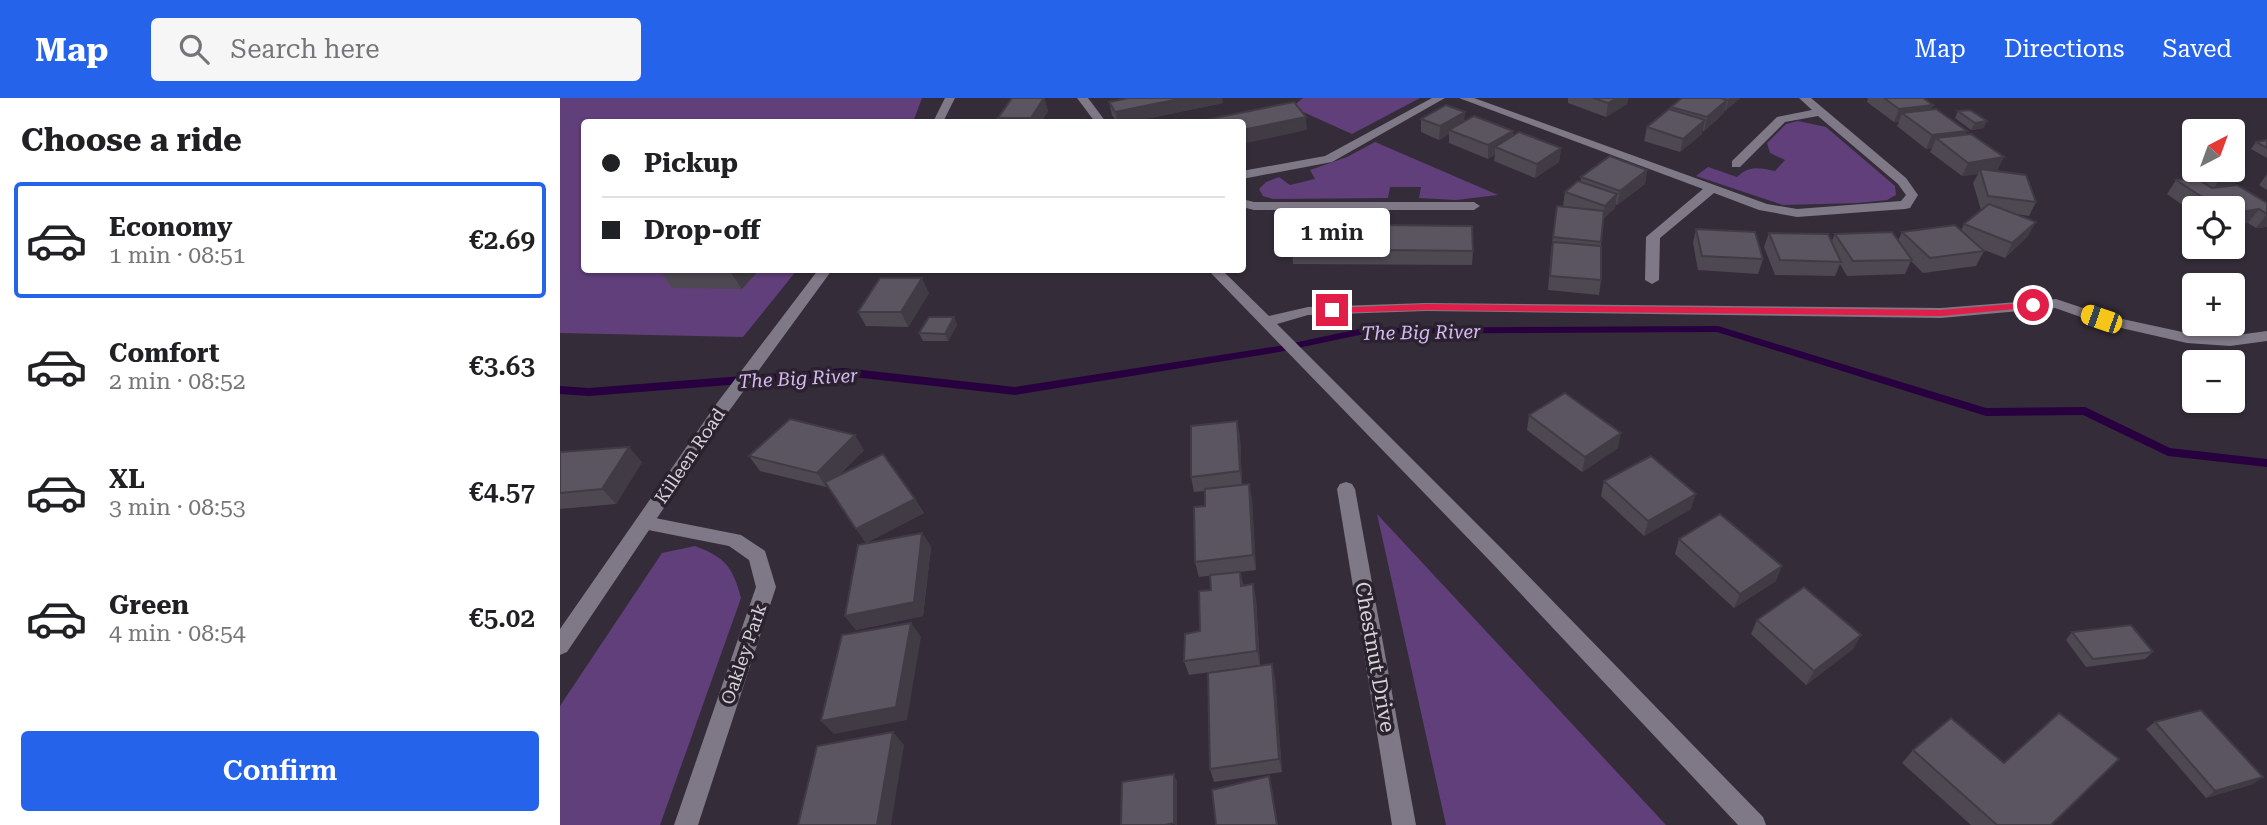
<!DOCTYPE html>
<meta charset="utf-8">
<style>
:root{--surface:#fff;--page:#f6f6f6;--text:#202124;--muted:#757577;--line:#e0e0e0;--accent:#2563eb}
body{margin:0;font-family:"Roboto Serif",serif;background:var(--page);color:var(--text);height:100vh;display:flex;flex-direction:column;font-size:26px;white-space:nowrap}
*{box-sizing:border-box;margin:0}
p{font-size:23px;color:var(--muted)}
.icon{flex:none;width:38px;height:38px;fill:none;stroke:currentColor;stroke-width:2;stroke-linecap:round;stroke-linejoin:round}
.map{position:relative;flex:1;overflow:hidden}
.details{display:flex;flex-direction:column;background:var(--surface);width:560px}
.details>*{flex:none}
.banner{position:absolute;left:21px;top:21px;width:665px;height:154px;border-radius:7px;box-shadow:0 2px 5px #0004;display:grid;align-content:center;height:154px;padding:0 21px;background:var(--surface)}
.needle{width:46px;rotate:41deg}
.fabs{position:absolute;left:1622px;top:21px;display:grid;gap:14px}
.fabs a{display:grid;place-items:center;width:63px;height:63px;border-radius:7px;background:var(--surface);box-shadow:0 2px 5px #0004;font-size:35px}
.end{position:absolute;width:32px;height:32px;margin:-16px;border:9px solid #e11d48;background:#fff;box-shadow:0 0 0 4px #fff}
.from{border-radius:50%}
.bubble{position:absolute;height:49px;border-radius:7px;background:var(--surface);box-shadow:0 2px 5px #0004;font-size:23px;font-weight:600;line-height:49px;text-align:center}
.car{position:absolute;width:21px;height:42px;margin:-21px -10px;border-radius:9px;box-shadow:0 0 5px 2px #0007;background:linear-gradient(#f5c518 24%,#345 0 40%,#f5c518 0 76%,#345 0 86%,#f5c518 0)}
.banner b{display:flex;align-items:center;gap:24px;height:66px;font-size:26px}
.banner b+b{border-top:2px solid var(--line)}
.banner i{width:18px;height:18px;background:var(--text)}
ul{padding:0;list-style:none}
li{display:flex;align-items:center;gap:21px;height:116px;margin:0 14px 10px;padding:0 7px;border:4px solid transparent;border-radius:7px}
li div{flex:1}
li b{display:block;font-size:26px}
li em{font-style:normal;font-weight:600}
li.active{border-color:var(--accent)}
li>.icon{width:63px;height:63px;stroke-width:1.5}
h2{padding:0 21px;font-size:32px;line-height:84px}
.cta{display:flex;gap:14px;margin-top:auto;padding:14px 21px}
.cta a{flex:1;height:80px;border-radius:7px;background:var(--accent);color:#fff;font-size:28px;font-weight:600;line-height:80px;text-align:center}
header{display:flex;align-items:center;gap:42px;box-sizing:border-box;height:98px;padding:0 35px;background:var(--accent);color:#fff}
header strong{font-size:33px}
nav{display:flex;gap:38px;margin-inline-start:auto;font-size:24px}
.search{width:490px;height:63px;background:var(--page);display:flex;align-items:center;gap:18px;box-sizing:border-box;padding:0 24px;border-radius:7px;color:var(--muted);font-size:26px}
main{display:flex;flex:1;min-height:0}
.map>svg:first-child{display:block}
</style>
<header>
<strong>Map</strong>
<div class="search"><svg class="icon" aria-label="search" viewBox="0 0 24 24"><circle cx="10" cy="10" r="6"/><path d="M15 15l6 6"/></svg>Search here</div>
<nav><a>Map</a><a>Directions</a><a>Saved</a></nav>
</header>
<main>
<section class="details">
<h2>Choose a ride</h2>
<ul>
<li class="active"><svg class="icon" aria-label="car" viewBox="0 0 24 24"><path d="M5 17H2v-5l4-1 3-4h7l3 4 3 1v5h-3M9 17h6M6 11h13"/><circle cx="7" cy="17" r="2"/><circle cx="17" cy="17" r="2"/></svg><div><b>Economy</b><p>1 min · 08:51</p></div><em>€2.69</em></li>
<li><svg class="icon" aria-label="car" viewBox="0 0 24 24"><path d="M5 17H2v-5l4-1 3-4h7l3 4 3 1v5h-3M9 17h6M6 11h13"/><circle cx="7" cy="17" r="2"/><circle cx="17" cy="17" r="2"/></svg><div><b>Comfort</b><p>2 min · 08:52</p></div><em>€3.63</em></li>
<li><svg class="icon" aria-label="car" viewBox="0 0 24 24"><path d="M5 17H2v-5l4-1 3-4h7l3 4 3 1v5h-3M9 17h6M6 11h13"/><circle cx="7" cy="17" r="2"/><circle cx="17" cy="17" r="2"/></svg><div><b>XL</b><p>3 min · 08:53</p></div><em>€4.57</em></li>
<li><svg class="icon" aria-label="car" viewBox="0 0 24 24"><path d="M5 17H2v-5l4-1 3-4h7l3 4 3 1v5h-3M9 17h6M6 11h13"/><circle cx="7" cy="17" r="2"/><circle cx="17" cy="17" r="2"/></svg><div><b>Green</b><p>4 min · 08:54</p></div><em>€5.02</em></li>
</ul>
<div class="cta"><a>Confirm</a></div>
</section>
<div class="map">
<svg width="1707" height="727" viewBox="0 0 1707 727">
<rect width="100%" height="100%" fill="#342d39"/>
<g fill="#613f7a">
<polygon points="0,0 362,0 353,24 24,24 24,172 237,172 183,239 0,235"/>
<polygon points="743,0 860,0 792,36 732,9"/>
<path d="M1238 23 1266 29 1335 88 1336 97 1327 102 1298 105 1223 107 1136 78 1148 69 1177 79C1190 67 1199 70 1215 73L1225 62 1210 55 1207 45 1226 26Z"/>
<polygon points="815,44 938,97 896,102 859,100 861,89 830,89 828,100 713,101 703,98 699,91 706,84 719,79 730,87 755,81 750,72 787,59"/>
<polygon points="817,416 1106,727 886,727"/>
<path d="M135 448C166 460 172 468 181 500L100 727H0V608L102 455Z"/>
</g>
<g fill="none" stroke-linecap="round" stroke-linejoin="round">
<polygon fill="#29003f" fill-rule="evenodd" points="1158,228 1426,310 1525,309 1610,350 1707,361 1707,369 1608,358 1523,317 1426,318 1157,234 804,236 719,254 455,297 284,278 29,298 0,296 0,288 29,290 284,270 455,289 719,248 804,230"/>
<g fill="#7f7886" fill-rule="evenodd">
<polygon points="517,0 528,0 546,24 535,24"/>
<polygon points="872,0 885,0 772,64 682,81 682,73 765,58"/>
<polygon points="899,0 914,0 1207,106 1237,111 1341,103 1346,97 1338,86 1258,18 1225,24 1180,69 1172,69 1172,63 1217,19 1252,12 1239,0 1251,0 1346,80 1358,97 1350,110 1345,111 1237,119 1199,112 1154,95 1100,140 1099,182 1092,186 1085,182 1086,139 1143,91"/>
<polygon points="682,101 694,104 914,104 920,108 914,112 694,112 682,109"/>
<polygon points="648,172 662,172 709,218 748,209 866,205 1381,210 1496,201 1544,217 1627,235 1670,238 1707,233 1707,243 1670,248 1627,245 1535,224 1495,210 1381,220 866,213 748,217 717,226 945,454 1203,719 1206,727 1178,727 931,464"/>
<polygon points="786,384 792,386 795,391 856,727 832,727 777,391 780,386"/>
<polygon points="85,418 181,437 205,453 216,489 138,727 114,727 196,489 189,462 169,448 78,430 76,425 78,420"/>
</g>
<g fill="#7f7886" fill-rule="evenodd">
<polygon points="385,0 395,0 383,24 373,24"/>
<polygon points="258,172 272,172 169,313 7,554 0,557 0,531 157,305"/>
</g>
</g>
<g fill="#4e4853">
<polygon points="484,0 488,13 481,24 439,24 438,20"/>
<polygon points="1008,0 1068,0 1067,6 1046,19 1008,5"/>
<polygon points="1122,0 1180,0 1165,13 1164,12 1164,15 1144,33 1142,32 1142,36 1120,54 1084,43 1087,29 1110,12 1111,9"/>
<polygon points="1303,0 1363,0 1373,7 1371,11 1407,33 1405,36 1437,73 1476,104 1469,118 1457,116 1468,138 1445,160 1419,150 1424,153 1416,168 1363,175 1351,163 1345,176 1287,178 1280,166 1275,178 1215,177 1204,149 1209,135 1271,145 1275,136 1338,143 1342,134 1401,133 1404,126 1421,112 1413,85 1418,76 1402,78 1370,54 1372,50 1366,51 1337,28 1339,24 1334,24 1307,4 1308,0"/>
<polygon points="549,4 663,5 571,24 557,24 552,17"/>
<polygon points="1398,13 1424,30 1411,32 1395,20"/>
<polygon points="861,21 904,23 953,33 953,39 1001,50 999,64 975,80 934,63 935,56 928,61 889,45 889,36 879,42 861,34"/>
<polygon points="1707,42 1707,60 1691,51 1696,44"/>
<polygon points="1634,65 1634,72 1660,72 1673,88 1707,105 1707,129 1696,130 1688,125 1673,127 1673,110 1634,110 1634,115 1607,96 1616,82 1635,80 1624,73 1629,66"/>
<polygon points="1087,72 1085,86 1057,107 1055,106 1055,110 1043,121 1041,148 1041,182 1039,197 988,192 991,153 997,108 1005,109 1003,108 1005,94 1021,84 1021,79"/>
<polygon points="1707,76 1707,92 1699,87"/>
<polygon points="1136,131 1203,161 1198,176 1138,172 1133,145"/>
<polygon points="732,151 913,153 912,167 733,166"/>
<polygon points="99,172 199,172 182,191 112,190"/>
<polygon points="369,195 348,229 306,228 298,214"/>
<polygon points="394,219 397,227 388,243 363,243 359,235"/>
<polygon points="969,317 1058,350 1022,374 967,332"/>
<polygon points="680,338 682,387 689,386 692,401 696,472 639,479 635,464 645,408 645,393 634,394 631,379"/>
<polygon points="304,352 278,378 355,401 364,415 306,445 362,435 371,449 363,518 296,532 285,518 306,445 268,388 266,389 200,373 189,358"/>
<polygon points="0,354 82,364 56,406 0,411"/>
<polygon points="1044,383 1131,411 1084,438 1041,398"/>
<polygon points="1119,441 1216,483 1174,510 1115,456"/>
<polygon points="680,474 683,487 696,500 700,567 629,577 624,563 640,533 651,492"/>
<polygon points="1197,522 1301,537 1293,551 1246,587 1191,536"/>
<polygon points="1512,534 1593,554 1585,561 1526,569 1506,542"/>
<polygon points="715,580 722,674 654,684 650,671"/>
<polygon points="1595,624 1693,686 1646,700 1586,631"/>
<polygon points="1353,652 1491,727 1411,727 1342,665"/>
</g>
<g fill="#403b44">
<polygon points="484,0 488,13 481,24 472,24 471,20"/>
<polygon points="624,0 662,0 663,5 571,24 558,24 555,14"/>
<polygon points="1057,0 1068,0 1067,6 1046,19 1048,5"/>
<polygon points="1169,0 1180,0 1165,13"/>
<polygon points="1167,2 1164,15 1144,33 1147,19"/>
<polygon points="1373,7 1367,20 1342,15 1339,24 1334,24 1339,11"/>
<polygon points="905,14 904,28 889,32 889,36 879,42 880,28"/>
<polygon points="746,19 747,32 682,46 682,32"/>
<polygon points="1145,22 1142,36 1120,54 1123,41"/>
<polygon points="1427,23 1424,30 1411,32 1415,25"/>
<polygon points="953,33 952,46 935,49 935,57 928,61 928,47"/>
<polygon points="1407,33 1401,46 1376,40 1372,50 1366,51 1372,37"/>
<polygon points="1001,50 999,64 975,80 977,66"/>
<polygon points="1444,59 1437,73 1420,71 1418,76 1402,78 1408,65"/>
<polygon points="1087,72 1085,86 1057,107 1060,93"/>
<polygon points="1677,82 1672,89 1653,91 1658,84"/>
<polygon points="1057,96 1055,110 1042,122 1045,108"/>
<polygon points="1699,111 1688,125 1673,127 1673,115"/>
<polygon points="1707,116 1707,129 1696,130"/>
<polygon points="1476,124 1468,138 1445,160 1452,145"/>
<polygon points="169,172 199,172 182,191"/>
<polygon points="362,180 369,195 348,229 341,214"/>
<polygon points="394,219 397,227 388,243 385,236"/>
<polygon points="677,323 680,338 682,388 680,373"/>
<polygon points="1061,335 1058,350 1022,374 1025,359"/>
<polygon points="295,337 304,352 266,389 257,375"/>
<polygon points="69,349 82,364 56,406 42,391"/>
<polygon points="689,386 692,401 696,472 693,457"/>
<polygon points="1136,396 1131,411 1084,438 1088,423"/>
<polygon points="355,401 364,415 306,445 296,431"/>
<polygon points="362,435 371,449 363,518 296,532 285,518"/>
<polygon points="1222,468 1216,483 1174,510 1180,496"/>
<polygon points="693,486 696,500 700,567 697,553"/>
<polygon points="351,525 361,539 347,622 274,636 261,623"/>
<polygon points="1301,537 1293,551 1246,587 1254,573"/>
<polygon points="712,566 715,580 722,674 719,661"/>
<polygon points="333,634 344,647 331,727 317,727"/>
<polygon points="614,676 617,683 617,727 615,727 614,725"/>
<polygon points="709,678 712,691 718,727 717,727"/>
<polygon points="1703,679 1693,686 1646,700 1655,693"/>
</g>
<g fill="#5b5461" stroke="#403b44" stroke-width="2">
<polygon points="452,0 484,0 471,20 438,20"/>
<polygon points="569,0 624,0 555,14 549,4"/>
<polygon points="1033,0 1057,0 1048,5"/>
<polygon points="1122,0 1160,0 1167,2 1147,19 1111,9"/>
<polygon points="1324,0 1363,0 1373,7 1339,11"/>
<polygon points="734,4 746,19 682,32 682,24 635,24"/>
<polygon points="886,7 905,14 880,28 861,21"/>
<polygon points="1109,11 1145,22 1123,41 1087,29"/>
<polygon points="1376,11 1407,33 1372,37 1342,15"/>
<polygon points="1410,12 1427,23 1415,25 1398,13"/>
<polygon points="914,18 953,33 928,47 889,32"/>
<polygon points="959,34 1001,50 977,66 935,49"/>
<polygon points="1411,36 1444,59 1408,65 1376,40"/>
<polygon points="1707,42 1707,50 1696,44"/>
<polygon points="1050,58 1087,72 1060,93 1021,79"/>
<polygon points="1420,71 1466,77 1476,104 1428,98"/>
<polygon points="1639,72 1660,72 1677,82 1658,84"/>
<polygon points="1636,80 1652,90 1677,87 1707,105 1707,116 1699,111 1673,115 1673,110 1659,110 1616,82"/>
<polygon points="1018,83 1057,96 1045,108 1005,94"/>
<polygon points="1429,106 1476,124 1452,145 1404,126"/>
<polygon points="997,108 1044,113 1041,144 993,139"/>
<polygon points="736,126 912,128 913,153 732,151"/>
<polygon points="1395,127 1424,153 1370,160 1342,134"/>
<polygon points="1136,131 1195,134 1203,161 1142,158"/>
<polygon points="1332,134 1352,162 1293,163 1275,136"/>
<polygon points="1209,135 1268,136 1281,164 1220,162"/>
<polygon points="993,144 1041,148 1041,182 990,178"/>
<polygon points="320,180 362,180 341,214 298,214"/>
<polygon points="369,219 394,219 385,236 359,235"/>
<polygon points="1005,295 1061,335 1025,359 969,317"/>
<polygon points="230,321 295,337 257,375 189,358"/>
<polygon points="677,323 680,373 631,379 631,328"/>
<polygon points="69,349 42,391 0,395 0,354"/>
<polygon points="323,356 355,401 296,431 265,384"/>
<polygon points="1091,358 1136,396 1088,423 1044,383"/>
<polygon points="689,386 693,457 635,464 634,409 645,408 645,391"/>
<polygon points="1160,416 1222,468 1180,496 1119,441"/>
<polygon points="362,435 354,504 285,518 298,447"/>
<polygon points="680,474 681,488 693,486 697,553 624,563 625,536 640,533 639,493 651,492 650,477"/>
<polygon points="1244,489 1301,537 1254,573 1197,522"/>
<polygon points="351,525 336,609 261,623 282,537"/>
<polygon points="1571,527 1593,554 1533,561 1512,534"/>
<polygon points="712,566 719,661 650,671 648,575"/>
<polygon points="1641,612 1703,679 1655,693 1595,624"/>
<polygon points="1499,615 1559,661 1491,727 1437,727 1353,652 1391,620 1444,665"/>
<polygon points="333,634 317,727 238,727 257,648"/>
<polygon points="614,676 614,725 605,727 561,727 562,684"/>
<polygon points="709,678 717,727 656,727 652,692"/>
</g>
<polygon fill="#e11d48" points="1473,204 1476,209 1381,218 866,212 772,215 767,212 772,210 866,206 1381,212"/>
<g text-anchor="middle" stroke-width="7" stroke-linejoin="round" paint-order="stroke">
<g font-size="18" fill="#d7d3da" stroke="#2a232f">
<text transform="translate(130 358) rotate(-56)" y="6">Killeen Road</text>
<text transform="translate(184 556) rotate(-71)" y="6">Oakley Park</text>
</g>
<g font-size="19" font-style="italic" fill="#d8b9f2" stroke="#2a232f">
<text transform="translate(861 234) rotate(-1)" y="7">The Big River</text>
<text transform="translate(238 280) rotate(-3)" y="7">The Big River</text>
</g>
<g font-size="21" fill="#d7d3da" stroke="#2a232f">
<text transform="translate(815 559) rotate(80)" y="7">Chestnut Drive</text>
</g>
</g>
</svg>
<div class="fabs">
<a><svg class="needle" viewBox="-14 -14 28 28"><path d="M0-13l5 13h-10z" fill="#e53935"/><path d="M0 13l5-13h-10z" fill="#757577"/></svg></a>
<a><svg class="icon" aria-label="locate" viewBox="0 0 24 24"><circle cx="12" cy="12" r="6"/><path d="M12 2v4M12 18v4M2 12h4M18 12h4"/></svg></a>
<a>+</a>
<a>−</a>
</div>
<i class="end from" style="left:1473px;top:207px"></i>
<i class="end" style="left:772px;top:212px"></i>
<div class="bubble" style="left:714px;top:110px;width:116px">1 min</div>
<i class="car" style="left:1541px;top:221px;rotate:289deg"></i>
<div class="banner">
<b><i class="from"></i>Pickup</b>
<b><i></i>Drop-off</b>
</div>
</div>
</main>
